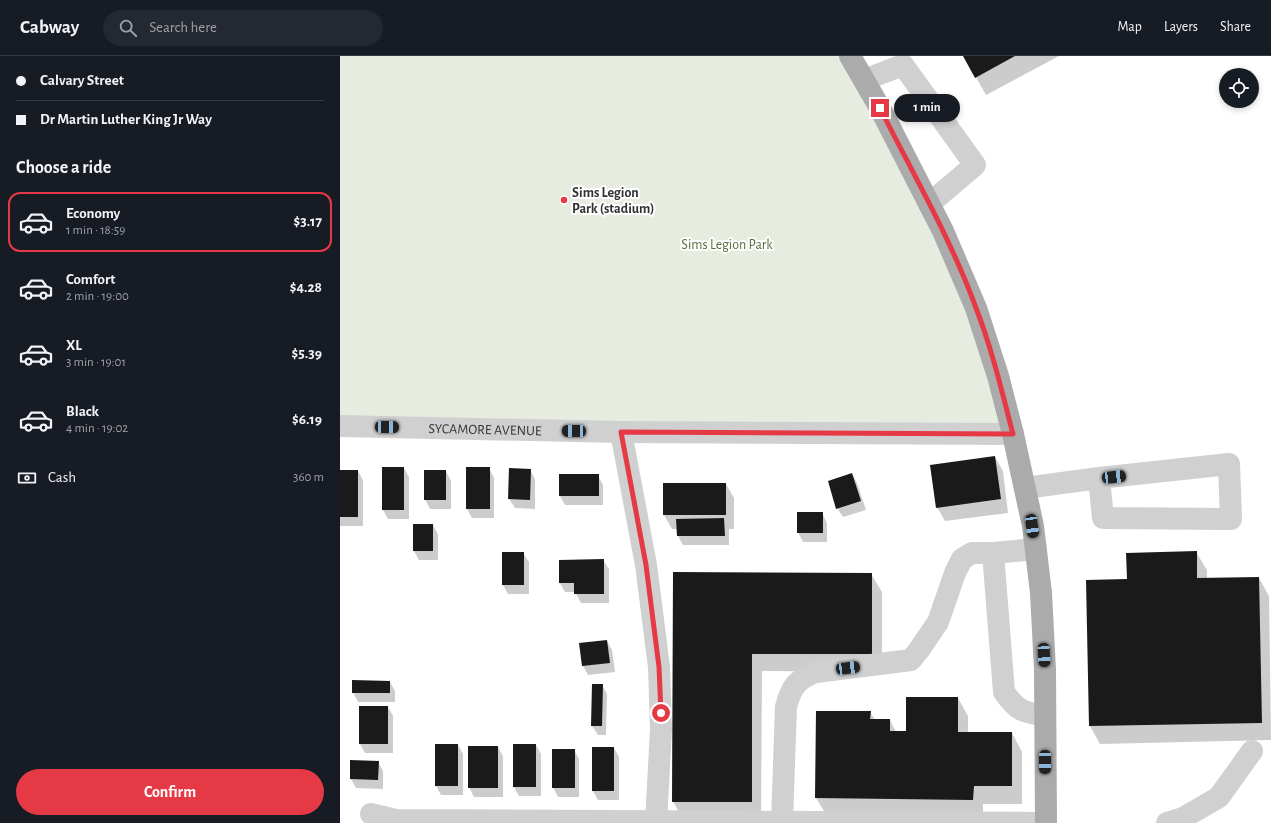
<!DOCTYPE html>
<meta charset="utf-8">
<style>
:root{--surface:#171b24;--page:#242831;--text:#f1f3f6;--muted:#9ea1a6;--line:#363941;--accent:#e63946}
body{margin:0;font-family:"Alegreya Sans",sans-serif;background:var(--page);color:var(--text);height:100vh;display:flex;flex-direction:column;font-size:15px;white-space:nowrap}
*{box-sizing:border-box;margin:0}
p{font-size:13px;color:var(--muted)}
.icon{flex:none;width:22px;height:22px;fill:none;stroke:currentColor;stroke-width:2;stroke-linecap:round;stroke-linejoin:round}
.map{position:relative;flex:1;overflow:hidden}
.details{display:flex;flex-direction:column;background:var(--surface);width:340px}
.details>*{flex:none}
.top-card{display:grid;align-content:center;height:88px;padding:0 16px;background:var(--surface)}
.tools{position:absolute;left:879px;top:12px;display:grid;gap:8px}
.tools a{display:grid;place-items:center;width:40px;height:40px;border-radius:50%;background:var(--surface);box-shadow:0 2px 6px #0003;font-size:20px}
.end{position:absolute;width:18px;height:18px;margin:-9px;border:5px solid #e63946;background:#fff;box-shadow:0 0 0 2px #fff}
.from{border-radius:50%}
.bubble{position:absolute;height:28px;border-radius:14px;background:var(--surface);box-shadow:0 2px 6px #0003;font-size:13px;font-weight:600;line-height:28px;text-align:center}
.car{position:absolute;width:12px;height:24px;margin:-12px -6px;border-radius:5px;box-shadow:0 0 3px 1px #0007;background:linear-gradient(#222 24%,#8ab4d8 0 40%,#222 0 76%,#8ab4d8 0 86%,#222 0)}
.top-card b{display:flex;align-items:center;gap:14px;height:38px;font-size:15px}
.top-card b+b{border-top:1px solid var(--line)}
.top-card i{width:10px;height:10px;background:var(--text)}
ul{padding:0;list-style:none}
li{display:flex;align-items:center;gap:12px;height:60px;margin:0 8px 6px;padding:0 8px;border:2px solid transparent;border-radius:12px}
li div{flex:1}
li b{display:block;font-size:15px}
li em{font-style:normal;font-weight:600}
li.active{border-color:var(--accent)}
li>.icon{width:36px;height:36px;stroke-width:1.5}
h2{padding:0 16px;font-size:18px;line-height:48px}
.pay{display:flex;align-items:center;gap:10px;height:44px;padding:0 16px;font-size:15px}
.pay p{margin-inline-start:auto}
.cta{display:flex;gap:8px;margin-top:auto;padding:8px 16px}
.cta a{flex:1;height:46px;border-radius:24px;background:var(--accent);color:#fff;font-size:16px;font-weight:600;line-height:46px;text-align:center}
header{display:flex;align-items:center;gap:24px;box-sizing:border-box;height:56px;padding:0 20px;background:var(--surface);border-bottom:1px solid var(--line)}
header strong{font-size:19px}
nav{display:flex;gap:22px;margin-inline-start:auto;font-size:14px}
.search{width:280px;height:36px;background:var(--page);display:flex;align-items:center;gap:10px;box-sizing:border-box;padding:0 14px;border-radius:22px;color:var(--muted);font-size:15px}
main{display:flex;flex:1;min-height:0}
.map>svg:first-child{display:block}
</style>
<header>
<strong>Cabway</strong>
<div class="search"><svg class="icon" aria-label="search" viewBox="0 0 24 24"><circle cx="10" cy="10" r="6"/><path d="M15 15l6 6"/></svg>Search here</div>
<nav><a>Map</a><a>Layers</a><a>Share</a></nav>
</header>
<main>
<section class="details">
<div class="top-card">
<b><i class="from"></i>Calvary Street</b>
<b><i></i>Dr Martin Luther King Jr Way</b>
</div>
<h2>Choose a ride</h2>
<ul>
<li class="active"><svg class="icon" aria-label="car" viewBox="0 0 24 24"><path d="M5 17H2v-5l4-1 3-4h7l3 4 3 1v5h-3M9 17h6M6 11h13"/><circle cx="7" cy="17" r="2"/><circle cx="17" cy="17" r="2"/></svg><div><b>Economy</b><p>1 min · 18:59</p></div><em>$3.17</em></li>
<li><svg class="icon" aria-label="car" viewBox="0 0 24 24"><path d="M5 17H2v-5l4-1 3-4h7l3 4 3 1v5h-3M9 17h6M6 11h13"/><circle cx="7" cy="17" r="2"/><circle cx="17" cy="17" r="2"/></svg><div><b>Comfort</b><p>2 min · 19:00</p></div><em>$4.28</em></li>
<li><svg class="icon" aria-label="car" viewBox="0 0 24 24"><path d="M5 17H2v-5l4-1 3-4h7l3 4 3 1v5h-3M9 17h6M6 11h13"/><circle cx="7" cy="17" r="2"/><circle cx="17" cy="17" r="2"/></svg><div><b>XL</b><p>3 min · 19:01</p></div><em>$5.39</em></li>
<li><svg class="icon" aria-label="car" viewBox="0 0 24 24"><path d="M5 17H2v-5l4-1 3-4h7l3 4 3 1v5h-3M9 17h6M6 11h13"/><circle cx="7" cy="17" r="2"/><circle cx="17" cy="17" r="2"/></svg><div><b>Black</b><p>4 min · 19:02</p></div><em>$6.19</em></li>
</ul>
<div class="pay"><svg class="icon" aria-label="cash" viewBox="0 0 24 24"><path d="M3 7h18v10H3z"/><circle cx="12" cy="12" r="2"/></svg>Cash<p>360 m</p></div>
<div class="cta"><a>Confirm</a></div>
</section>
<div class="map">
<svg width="931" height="767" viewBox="0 0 931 767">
<rect width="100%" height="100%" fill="#fff"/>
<polygon fill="#e6ecdf" points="0,0 510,0 603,175 673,378 0,370"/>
<g fill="#0003">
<polygon points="624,0 719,0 646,39"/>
<polygon points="655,401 663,415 668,457 605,465 597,451"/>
<polygon points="64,412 69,421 69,463 48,463 43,454"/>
<polygon points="149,412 154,422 154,462 132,462 127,453"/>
<polygon points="170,413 190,414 195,423 195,453 175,452 169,443"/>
<polygon points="0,415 18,415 23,424 23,470 0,470"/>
<polygon points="106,415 111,425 111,453 90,453 85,443"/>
<polygon points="512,418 517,427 526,454 503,461 497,452"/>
<polygon points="258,420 263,429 263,449 225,449 220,440"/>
<polygon points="386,428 394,442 394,473 389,473 389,489 343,489 338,480 338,473 332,473 324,459"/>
<polygon points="482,457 487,467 487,486 463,486 458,476"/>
<polygon points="93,469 98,478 98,504 79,504 74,495"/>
<polygon points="856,496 867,514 867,523 919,522 929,540 931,684 760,688 750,670 788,524"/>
<polygon points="183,497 189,506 189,538 168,538 163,529"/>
<polygon points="263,504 269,513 269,547 241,547 235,536 225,536 220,527"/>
<polygon points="334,517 531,518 542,536 542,616 422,615 421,764 343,764 333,745"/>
<polygon points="267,585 272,594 275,616 248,619 243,610 240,588"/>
<polygon points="50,626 55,635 55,646 18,646 13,636"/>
<polygon points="253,629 262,629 267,638 266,679 258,679 252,670"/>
<polygon points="618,642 628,660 628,677 672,677 682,696 682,748 643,748 643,761 487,760 476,742 530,656 535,664 550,664 556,676 567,676"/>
<polygon points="48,651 53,660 53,697 25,697 20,688"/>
<polygon points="118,689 123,698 123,739 101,739 96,730"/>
<polygon points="196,689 201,698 201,740 179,740 174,731"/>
<polygon points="158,691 163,700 163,741 134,741 129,731"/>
<polygon points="274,692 279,701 279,744 258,744 253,735"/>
<polygon points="234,694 239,703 239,741 218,741 213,731"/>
<polygon points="38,706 43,715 43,733 16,732 11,723"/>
</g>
<g fill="#1a1a1a">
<polygon points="623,0 675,0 635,22"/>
<polygon points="655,400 661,443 596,452 590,409"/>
<rect x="42" y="411" width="22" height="43"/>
<rect x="126" y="411" width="24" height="42"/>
<polygon points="169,412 191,413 190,444 168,443"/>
<rect x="0" y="414" width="18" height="47"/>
<rect x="84" y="414" width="22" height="30"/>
<polygon points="512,417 521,445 496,453 488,425"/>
<rect x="219" y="418" width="40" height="22"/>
<rect x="323" y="427" width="63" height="32"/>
<rect x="457" y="456" width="26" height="21"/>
<polygon points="384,462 385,480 337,480 336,463"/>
<rect x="73" y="468" width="20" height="27"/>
<polygon points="857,495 857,522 919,521 922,667 749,670 746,524 787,523 786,497"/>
<rect x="162" y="496" width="22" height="33"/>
<polygon points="264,503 264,538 234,538 234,527 219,527 219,504"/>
<polygon points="333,516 532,517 532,598 412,598 412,746 332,746"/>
<polygon points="267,584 270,607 242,610 239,587"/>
<polygon points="12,624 50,625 50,637 12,637"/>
<polygon points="252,628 263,628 262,670 251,670"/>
<polygon points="566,641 618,641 618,676 672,676 672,730 634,730 633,744 475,742 476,655 531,655 530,663 550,663 550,675 566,675"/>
<rect x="19" y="650" width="29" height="38"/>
<rect x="95" y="688" width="23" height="42"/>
<rect x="173" y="688" width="23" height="43"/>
<rect x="128" y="690" width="30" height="42"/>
<rect x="252" y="691" width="22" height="44"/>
<rect x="212" y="693" width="23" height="39"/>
<polygon points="10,704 39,705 38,724 10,723"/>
</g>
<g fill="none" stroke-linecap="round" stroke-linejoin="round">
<g stroke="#d0d0d0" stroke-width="22">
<polyline points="524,24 563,9 635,109 589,148"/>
<path id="s1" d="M0 370 281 376 673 378"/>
<polyline points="281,376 306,509 319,611 321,673 316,767"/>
<polyline points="685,432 759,422 889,408 891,463 763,462 759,422"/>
<path d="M653 497 664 636C677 655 683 656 705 660"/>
<polyline points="31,758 56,764 706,767"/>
<path d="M442 765 446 651C451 631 457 623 476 616L571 604 579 594 598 566 615 517 622 503 632 497H653L696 493"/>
<polyline points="827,767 843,762 879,741 912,695"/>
</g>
<polyline stroke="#ababab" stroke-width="22" points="510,0 540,52 603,175 636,252 658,320 673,378 693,470 701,537 705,614 706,767"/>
</g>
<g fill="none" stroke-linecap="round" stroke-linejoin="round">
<path stroke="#e63946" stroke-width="5" d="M321 657 319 611 306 509 281 376 673 378C662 336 652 293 636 252 611 183 573 118 540 52"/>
</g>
<circle fill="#e63946" stroke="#fff" stroke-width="1.5" cx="224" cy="144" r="4"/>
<g text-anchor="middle" stroke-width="4" stroke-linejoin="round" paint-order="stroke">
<g font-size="14" font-weight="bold" fill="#333" stroke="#fff" text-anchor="start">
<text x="232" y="141">Sims Legion<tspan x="232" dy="16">Park (stadium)</tspan></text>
</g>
<g font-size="14" fill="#56703f" stroke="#fff">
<text x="387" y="193">Sims Legion Park</text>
</g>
<g font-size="14" fill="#333" stroke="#fff">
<text dy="5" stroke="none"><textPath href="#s1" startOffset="145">SYCAMORE AVENUE</textPath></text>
</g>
</g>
</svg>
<div class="tools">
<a><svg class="icon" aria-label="locate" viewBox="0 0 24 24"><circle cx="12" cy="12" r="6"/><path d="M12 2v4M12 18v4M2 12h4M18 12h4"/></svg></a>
</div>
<i class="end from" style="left:321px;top:657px"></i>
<i class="end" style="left:540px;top:52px"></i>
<div class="bubble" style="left:554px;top:38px;width:66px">1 min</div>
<i class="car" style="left:47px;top:371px;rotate:91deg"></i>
<i class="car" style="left:234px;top:375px;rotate:271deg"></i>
<i class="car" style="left:774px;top:421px;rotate:84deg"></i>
<i class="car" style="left:692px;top:470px;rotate:172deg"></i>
<i class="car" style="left:704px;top:599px;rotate:177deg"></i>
<i class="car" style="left:508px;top:612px;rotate:83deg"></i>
<i class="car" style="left:705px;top:706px;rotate:180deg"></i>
</div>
</main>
